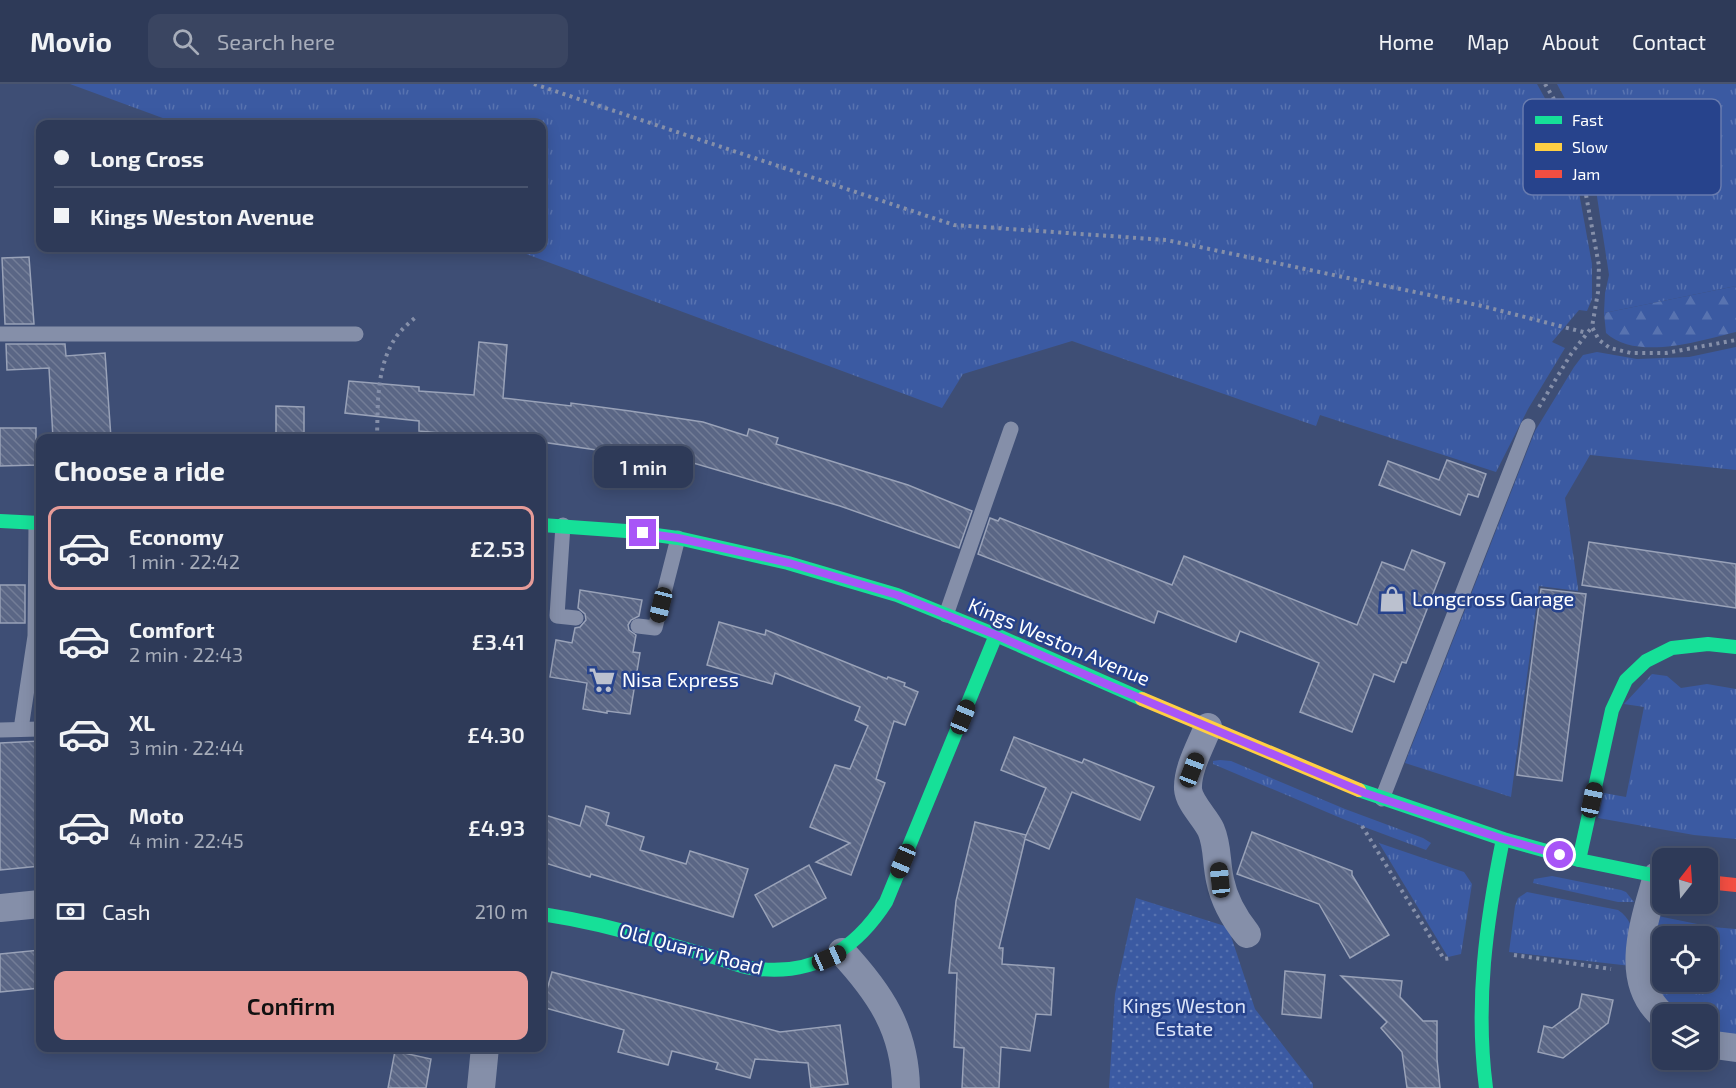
<!DOCTYPE html>
<meta charset="utf-8">
<style>
:root{--surface:#2e3a58;--page:#3a4561;--text:#f1f3f6;--muted:#a7adba;--line:#49546e;--accent:#e69b98}
body{margin:0;font-family:"Exo 2",sans-serif;background:var(--page);color:var(--text);height:100vh;display:flex;flex-direction:column;font-size:22px;white-space:nowrap}
*{box-sizing:border-box;margin:0}
p{font-size:20px;color:var(--muted)}
.icon{flex:none;width:33px;height:33px;fill:none;stroke:currentColor;stroke-width:2;stroke-linecap:round;stroke-linejoin:round}
.map{position:relative;flex:1;overflow:hidden}
.side{position:absolute;left:36px;top:350px;width:510px;height:618px;display:flex;flex-direction:column;background:var(--surface);border-radius:12px;box-shadow:0 3px 15px #0003,0 0 0 2px var(--line)}
.side>*{flex:none}
.banner{position:absolute;left:36px;top:36px;width:510px;height:132px;border-radius:12px;box-shadow:0 3px 15px #0003,0 0 0 2px var(--line);display:grid;align-content:center;height:132px;padding:0 18px;background:var(--surface)}
.needle{width:39px;rotate:17deg}
.buttons{position:absolute;left:1652px;top:764px;display:grid;gap:12px}
.buttons a{display:grid;place-items:center;width:66px;height:66px;border-radius:12px;background:var(--surface);box-shadow:0 3px 15px #0003,0 0 0 2px var(--line);font-size:30px}
.end{position:absolute;width:27px;height:27px;margin:-14px;border:8px solid #a855f7;background:#fff;box-shadow:0 0 0 3px #fff}
.from{border-radius:50%}
.bubble{position:absolute;height:42px;border-radius:12px;background:var(--surface);box-shadow:0 3px 15px #0003,0 0 0 2px var(--line);font-size:20px;font-weight:600;line-height:42px;text-align:center}
.car{position:absolute;width:18px;height:36px;margin:-18px -9px;border-radius:8px;box-shadow:0 0 4px 2px #0007;background:linear-gradient(#222 24%,#8ab4d8 0 40%,#222 0 76%,#8ab4d8 0 86%,#222 0)}
.banner b{display:flex;align-items:center;gap:21px;height:57px;font-size:22px}
.banner b+b{border-top:2px solid var(--line)}
.banner i{width:15px;height:15px;background:var(--text)}
ul{padding:0;list-style:none}
li{display:flex;align-items:center;gap:18px;height:84px;margin:0 12px 9px;padding:0 6px;border:3px solid transparent;border-radius:12px}
li div{flex:1}
li b{display:block;font-size:22px}
li em{font-style:normal;font-weight:600}
li.active{border-color:var(--accent)}
li>.icon{width:54px;height:54px;stroke-width:1.5}
h2{padding:0 18px;font-size:27px;line-height:72px}
.pay{display:flex;align-items:center;gap:15px;height:66px;padding:0 18px;font-size:22px}
.pay p{margin-inline-start:auto}
.button{display:flex;gap:12px;margin-top:auto;padding:12px 18px}
.button a{flex:1;height:69px;border-radius:12px;background:var(--accent);color:#111;font-size:24px;font-weight:600;line-height:69px;text-align:center}
header{display:flex;align-items:center;gap:36px;box-sizing:border-box;height:84px;padding:0 30px;background:var(--surface);border-bottom:2px solid var(--line)}
header strong{font-size:28px}
nav{display:flex;gap:33px;margin-inline-start:auto;font-size:21px}
.search{width:420px;height:54px;background:var(--page);display:flex;align-items:center;gap:15px;box-sizing:border-box;padding:0 21px;border-radius:12px;color:var(--muted);font-size:22px}
.map>svg:first-child{display:block}
</style>
<header>
<strong>Movio</strong>
<div class="search"><svg class="icon" aria-label="search" viewBox="0 0 24 24"><circle cx="10" cy="10" r="6"/><path d="M15 15l6 6"/></svg>Search here</div>
<nav><a>Home</a><a>Map</a><a>About</a><a>Contact</a></nav>
</header>
<div class="map">
<svg width="1736" height="1004" viewBox="0 0 1736 1004">
<defs>
<pattern id="grass-tufts" width="24" height="20" patternUnits="userSpaceOnUse" patternTransform="scale(1.5)"><rect width="24" height="20" fill="#3b5aa2"/><path d="M3 7l-1-3M5 7V3M7 7l1-3M15 17l-1-3M17 17v-4M19 17l1-3" fill="none" stroke="#5873b0"/></pattern>
<pattern id="forest-firs" width="22" height="20" patternUnits="userSpaceOnUse" patternTransform="scale(1.5)"><rect width="22" height="20" fill="#3b5aa2"/><path d="M5 1l3.5 6h-7zM16 11l3.5 6h-7z" fill="#5873b0"/></pattern>
<pattern id="park-dots" width="8" height="8" patternUnits="userSpaceOnUse" patternTransform="scale(1.5)"><rect width="8" height="8" fill="#3b5aa2"/><path d="M2 2h.1M6 6h.1" fill="none" stroke="#5873b0" stroke-width="1.8" stroke-linecap="round"/></pattern>
<pattern id="building-back-hatch" width="6" height="6" patternUnits="userSpaceOnUse" patternTransform="scale(1.5)"><rect width="6" height="6" fill="#5a6685"/><path d="M-1 5l2 2M0 0l6 6M5-1l2 2" fill="none" stroke="#737d97"/></pattern>
</defs>
<rect width="100%" height="100%" fill="#3e4e75"/>
<g fill="url(#grass-tufts)" fill-rule="evenodd">
<polygon points="70,0 1537,0 1567,54 1576,92 1592,180 1592,215 1587,227 1579,226 1552,258 1565,264 1528,325 1496,388 1320,331 1316,342 1072,257 963,290 942,324 510,164 542,164 542,40 179,40"/>
<polygon points="1557,0 1736,0 1736,202 1604,229 1605,209 1609,191 1592,80 1585,52"/>
<polygon points="1736,263 1736,386 1590,371 1565,414 1578,504 1578,507 1539,502 1511,713 1405,679 1535,347 1574,283 1583,271 1597,268 1637,275 1689,273"/>
<polygon points="1652,590 1667,592 1681,604 1707,600 1736,605 1736,755 1694,751 1598,734 1604,709 1626,713 1644,623 1624,620"/>
<polygon points="1220,676 1231,677 1345,725 1423,754 1431,759 1426,766 1343,735 1213,680 1213,677"/>
<polygon points="1379,759 1464,788 1472,800 1461,870 1448,873"/>
<polygon points="1552,792 1621,806 1626,808 1634,818 1618,818 1533,799 1534,795"/>
<path d="M1527 808 1618 826C1639 840 1632 860 1631 882L1509 868 1515 822 1518 814Z"/>
<path d="M1653 831 1712 843 1736 845V954L1707 950V930H1673L1650 891ZM1662 852H1707V897H1662Z"/>
</g>
<path fill="url(#forest-firs)" d="M1736 202V248C1699 257 1637 277 1606 249L1604 229Z"/>
<polygon fill="url(#park-dots)" points="1136,814 1228,843 1255,925 1313,1000 1313,1004 1109,1004 1115,910"/>
<g fill="url(#building-back-hatch)" stroke="#99a2b8" stroke-width="1.5">
<polygon points="29,173 34,240 5,240 2,174"/>
<polygon points="479,258 507,261 503,314 571,322 571,319 630,327 703,338 747,352 749,345 778,354 776,360 908,401 972,427 959,464 840,422 683,376 625,368 624,370 542,358 542,354 494,354 419,347 419,337 345,329 349,297 419,303 419,307 474,311"/>
<polygon points="6,260 65,260 66,272 105,269 111,354 53,354 49,284 7,286"/>
<polygon points="276,322 304,323 304,354 276,354"/>
<polygon points="0,344 36,344 36,381 0,382"/>
<polygon points="1447,376 1486,390 1478,413 1468,410 1460,431 1379,401 1388,377 1439,396"/>
<polygon points="990,434 998,437 1000,434 1172,501 1184,472 1357,541 1382,478 1404,486 1412,466 1445,479 1406,579 1402,578 1394,598 1374,590 1352,648 1300,628 1319,579 1240,547 1236,558 1158,527 1154,539 978,470"/>
<polygon points="1589,458 1736,480 1736,524 1582,501"/>
<rect x="0" y="501" width="25" height="38"/>
<polygon points="1541,505 1586,510 1562,697 1517,691"/>
<polygon points="580,506 642,516 639,532 631,536 628,541 629,546 636,551 633,568 640,569 630,630 607,627 607,629 583,625 587,599 550,593 556,556 572,559 575,544 580,543 586,536 585,530 578,524"/>
<polygon points="719,538 765,551 766,546 887,595 888,593 905,599 904,602 918,608 905,641 894,637 876,695 885,699 851,791 816,778 850,759 810,743 835,681 850,685 868,642 855,636 860,623 775,589 772,600 707,581"/>
<polygon points="1014,653 1082,679 1084,675 1154,703 1140,736 1072,708 1049,765 1025,755 999,864 1003,864 1002,880 1054,884 1051,931 1036,930 1030,967 1001,963 999,1004 962,1004 964,964 954,963 957,889 949,889 956,817 975,738 1026,751 1025,754 1046,704 1001,686"/>
<polygon points="40,657 40,782 0,786 0,659"/>
<polygon points="586,722 609,729 606,741 644,753 640,766 686,780 690,767 748,785 733,833 591,790 590,793 542,778 542,730 580,742"/>
<polygon points="1252,748 1352,787 1352,791 1389,851 1350,874 1319,820 1237,790"/>
<polygon points="809,781 826,814 773,843 755,811"/>
<polygon points="40,866 40,904 0,908 0,870"/>
<polygon points="1285,887 1325,891 1321,934 1282,930"/>
<polygon points="552,888 780,948 840,941 848,1000 811,1004 808,979 755,975 750,994 716,985 718,979 672,967 668,981 618,968 624,946 542,923"/>
<polygon points="1341,892 1402,897 1400,913 1423,937 1437,937 1437,975 1440,1004 1407,1004 1402,968 1381,944 1387,938"/>
<polygon points="1582,910 1613,916 1608,939 1563,974 1538,968 1544,942 1552,944 1579,924"/>
<polygon points="395,967 431,975 426,1004 388,1004"/>
</g>
<g fill="none" stroke-linecap="round" stroke-linejoin="round">
<g stroke="#858fa9" stroke-width="4" stroke-dasharray="3 4.5" stroke-linecap="butt">
<polyline points="534,0 954,141 1166,156 1482,222 1587,249"/>
<polyline points="1545,0 1574,49 1582,89 1599,182 1598,208 1592,243 1599,256 1610,264 1631,269 1666,269 1736,256"/>
<polyline points="1539,323 1571,270 1592,243"/>
<path d="M377 354C378 320 376 283 396 253 401 246 409 239 416 233"/>
<polyline points="1362,742 1444,875 1451,874"/>
<polyline points="1514,871 1611,885"/>
</g>
<g stroke="#858fa9" stroke-width="15">
<polyline points="0,250 356,250"/>
<polyline points="563,441 557,532 576,534"/>
<polyline points="946,531 1011,345"/>
<polyline points="638,542 655,544 678,454"/>
<polyline points="21,645 35,552 36,439"/>
<polyline points="0,646 40,645"/>
<polyline points="1382,715 1528,342"/>
</g>
<g stroke="#858fa9" stroke-width="28">
<path d="M1208 643C1201 661 1187 685 1188 705 1189 719 1205 733 1211 746 1218 762 1216 779 1220 796 1224 816 1234 834 1247 850"/>
<path d="M1657 792C1645 836 1622 895 1662 931"/>
<polyline points="0,824 40,820"/>
<path d="M842 868C880 909 905 946 906 1004"/>
<polyline points="1707,960 1736,964"/>
<polyline points="481,1004 485,963"/>
</g>
<g stroke="#16e098" stroke-width="14">
<polyline points="0,437 40,439"/>
<polyline points="542,441 626,447 678,454 788,479 897,511 996,551 1142,615"/>
<polyline points="1359,706 1503,755 1579,776 1662,793"/>
<polyline points="1579,776 1612,626 1626,596 1646,577 1672,564 1708,560 1736,563"/>
<path d="M542 830C581 836 620 845 658 857 679 863 699 869 720 875 730 878 741 883 751 884 811 893 854 868 886 818L996 551"/>
<path d="M1486 1004C1475 919 1486 838 1503 755"/>
</g>
<polyline stroke="#ffcf43" stroke-width="14" points="1142,615 1359,706"/>
<polyline stroke="#f24e42" stroke-width="14" points="1707,798 1736,801"/>
</g>
<g fill="none" stroke-linecap="round" stroke-linejoin="round">
<polyline stroke="#a855f7" stroke-width="8" points="643,449 678,454 789,479 897,511 996,551 1104,599 1365,709 1503,755 1560,771"/>
</g>
<defs>
<g id="shop-bare" transform="scale(2.07)"><path d="M-5-2.5h2.3a2.7 3.5 0 0 1 5.4 0H5L5.5 6h-11ZM-1.5-2.5h3a1.5 2.3 0 0 0-3 0Z" fill="#bbc1cf" stroke="#27438c" stroke-width="2.5" paint-order="stroke"/></g>
<g id="supermarket-bare" transform="scale(2.07)"><path d="M-6-5.5h2.5l.6 2H6L4.5 2H-2.5L-4.4-4H-6ZM-1.5 3.2a1.3 1.3 0 1 0 .1 0ZM3 3.2a1.3 1.3 0 1 0 .1 0Z" fill="#bbc1cf" stroke="#27438c" stroke-width="2.5" paint-order="stroke"/></g>
</defs>
<g fill-rule="evenodd">
<use href="#shop-bare" x="1392" y="515"/>
<use href="#supermarket-bare" x="602" y="596"/>
</g>
<g text-anchor="middle" stroke-width="5" stroke-linejoin="round" paint-order="stroke">
<g font-size="20" fill="#fff" stroke="#27438c" text-anchor="start">
<text x="1412" y="522">Longcross Garage</text>
<text x="622" y="603">Nisa Express</text>
</g>
<g font-size="20" fill="#fff" stroke="#27438c">
<text transform="translate(1059 558) rotate(23)" y="7">Kings Weston Avenue</text>
<text transform="translate(691 865) rotate(15)" y="7">Old Quarry Road</text>
</g>
<g font-size="20" fill="#dae3f8" stroke="#27438c">
<text x="1184" y="929">Kings Weston<tspan x="1184" dy="23">Estate</tspan></text>
</g>
</g>
<rect x="1523" y="15" width="198" height="96" rx="9" fill="#27438c" stroke="#687bae" stroke-width="1.5"/>
<rect x="1535" y="32" width="27" height="8" fill="#16e098"/>
<rect x="1535" y="59" width="27" height="8" fill="#ffcf43"/>
<rect x="1535" y="86" width="27" height="8" fill="#f24e42"/>
<g font-size="16" fill="#fff">
<text x="1572" y="42">Fast</text>
<text x="1572" y="69">Slow</text>
<text x="1572" y="96">Jam</text>
</g>
</svg>
<div class="buttons">
<a><svg class="needle" viewBox="-14 -14 28 28"><path d="M0-13l5 13h-10z" fill="#e53935"/><path d="M0 13l5-13h-10z" fill="#a7adba"/></svg></a>
<a><svg class="icon" aria-label="locate" viewBox="0 0 24 24"><circle cx="12" cy="12" r="6"/><path d="M12 2v4M12 18v4M2 12h4M18 12h4"/></svg></a>
<a><svg class="icon" aria-label="layers" viewBox="0 0 24 24"><path d="M12 4l9 5-9 5-9-5zM3 14l9 5 9-5"/></svg></a>
</div>
<i class="end from" style="left:1560px;top:771px"></i>
<i class="end" style="left:643px;top:449px"></i>
<div class="bubble" style="left:594px;top:362px;width:99px">1 min</div>
<i class="car" style="left:661px;top:521px;rotate:194deg"></i>
<i class="car" style="left:963px;top:633px;rotate:22deg"></i>
<i class="car" style="left:1192px;top:686px;rotate:21deg"></i>
<i class="car" style="left:1592px;top:716px;rotate:12deg"></i>
<i class="car" style="left:903px;top:777px;rotate:203deg"></i>
<i class="car" style="left:1220px;top:796px;rotate:354deg"></i>
<i class="car" style="left:829px;top:874px;rotate:66deg"></i>
<div class="banner">
<b><i class="from"></i>Long Cross</b>
<b><i></i>Kings Weston Avenue</b>
</div>
<section class="side">
<h2>Choose a ride</h2>
<ul>
<li class="active"><svg class="icon" aria-label="car" viewBox="0 0 24 24"><path d="M5 17H2v-5l4-1 3-4h7l3 4 3 1v5h-3M9 17h6M6 11h13"/><circle cx="7" cy="17" r="2"/><circle cx="17" cy="17" r="2"/></svg><div><b>Economy</b><p>1 min · 22:42</p></div><em>£2.53</em></li>
<li><svg class="icon" aria-label="car" viewBox="0 0 24 24"><path d="M5 17H2v-5l4-1 3-4h7l3 4 3 1v5h-3M9 17h6M6 11h13"/><circle cx="7" cy="17" r="2"/><circle cx="17" cy="17" r="2"/></svg><div><b>Comfort</b><p>2 min · 22:43</p></div><em>£3.41</em></li>
<li><svg class="icon" aria-label="car" viewBox="0 0 24 24"><path d="M5 17H2v-5l4-1 3-4h7l3 4 3 1v5h-3M9 17h6M6 11h13"/><circle cx="7" cy="17" r="2"/><circle cx="17" cy="17" r="2"/></svg><div><b>XL</b><p>3 min · 22:44</p></div><em>£4.30</em></li>
<li><svg class="icon" aria-label="car" viewBox="0 0 24 24"><path d="M5 17H2v-5l4-1 3-4h7l3 4 3 1v5h-3M9 17h6M6 11h13"/><circle cx="7" cy="17" r="2"/><circle cx="17" cy="17" r="2"/></svg><div><b>Moto</b><p>4 min · 22:45</p></div><em>£4.93</em></li>
</ul>
<div class="pay"><svg class="icon" aria-label="cash" viewBox="0 0 24 24"><path d="M3 7h18v10H3z"/><circle cx="12" cy="12" r="2"/></svg>Cash<p>210 m</p></div>
<div class="button"><a>Confirm</a></div>
</section>
</div>
